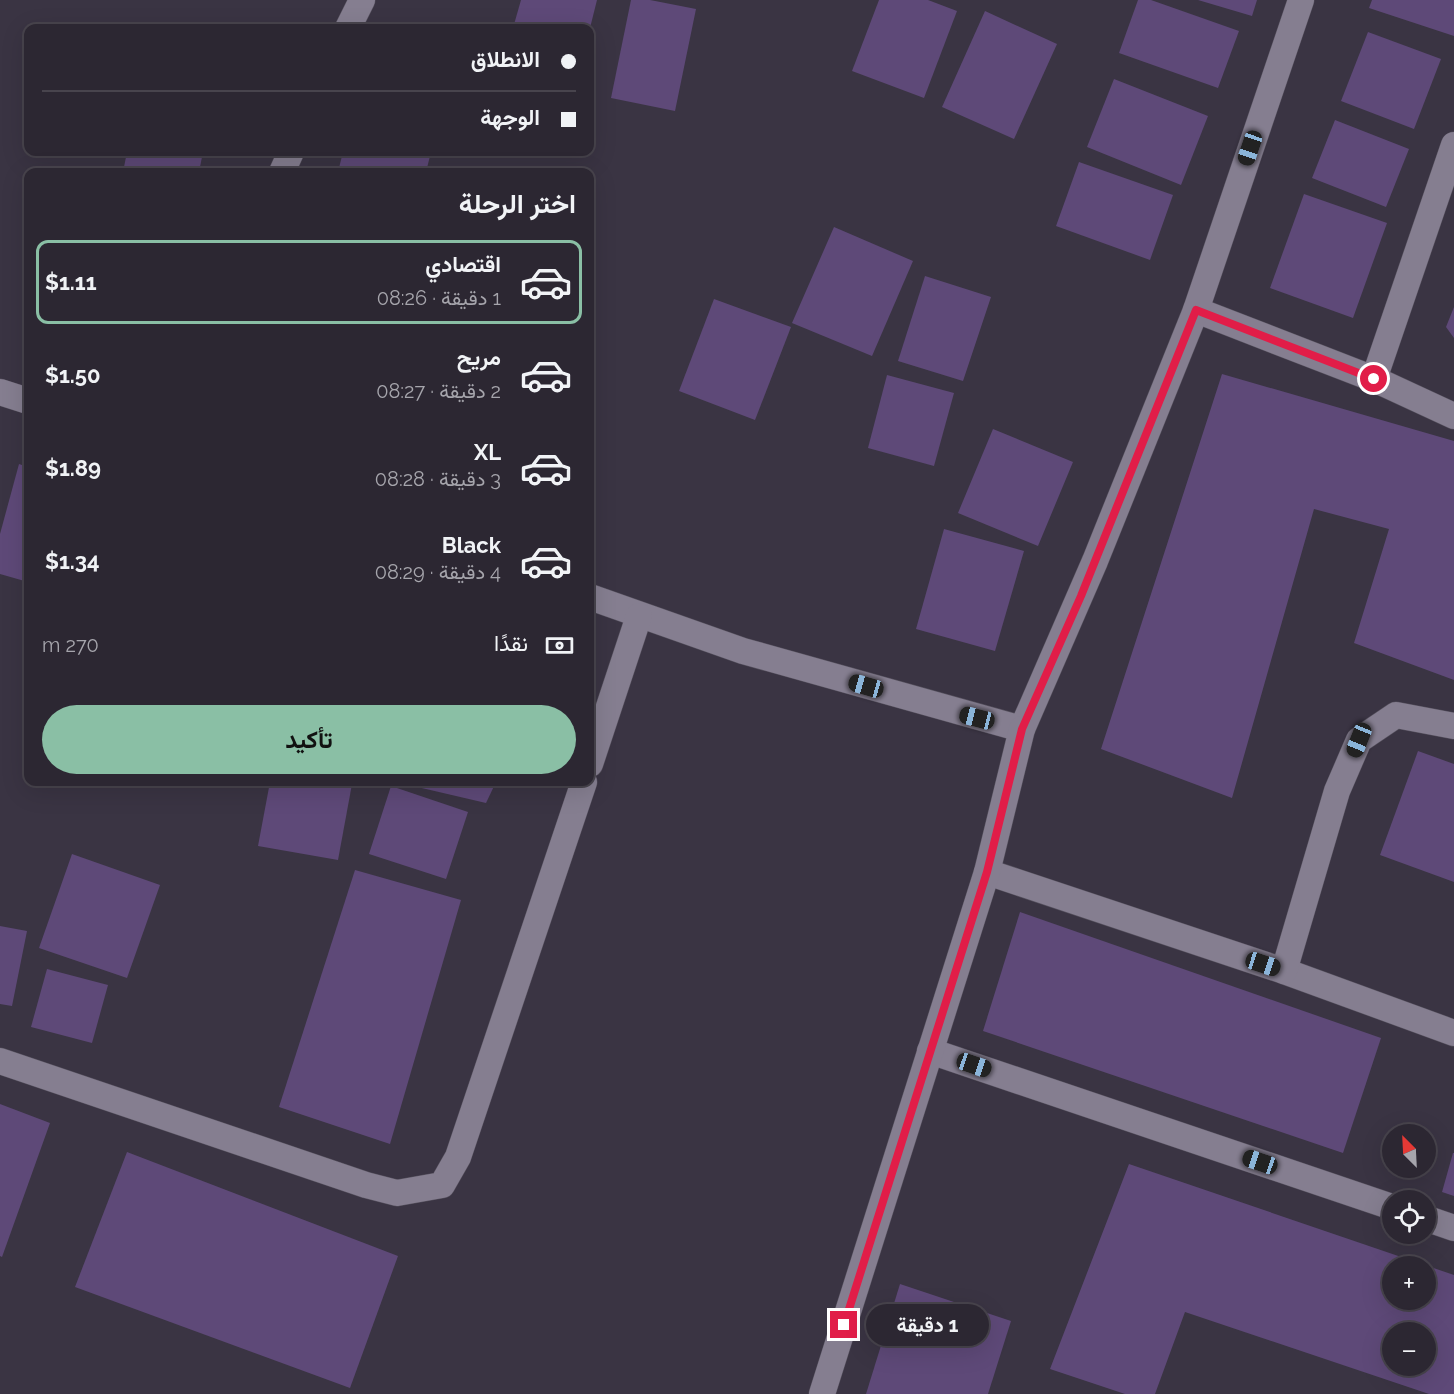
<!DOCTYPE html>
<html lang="ar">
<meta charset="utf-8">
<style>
:root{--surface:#2c2732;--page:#38333e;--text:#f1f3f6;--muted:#a6a5ac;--line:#48444d;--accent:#8abfa5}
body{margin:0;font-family:Raleway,Vazirmatn,sans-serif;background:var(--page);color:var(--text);direction:rtl;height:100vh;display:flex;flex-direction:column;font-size:22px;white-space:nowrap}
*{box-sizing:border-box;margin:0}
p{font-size:20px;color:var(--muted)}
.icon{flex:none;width:33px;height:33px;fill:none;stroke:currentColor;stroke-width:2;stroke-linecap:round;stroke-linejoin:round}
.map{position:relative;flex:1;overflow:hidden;direction:ltr}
.details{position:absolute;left:24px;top:168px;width:570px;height:618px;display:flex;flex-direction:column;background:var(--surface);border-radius:12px;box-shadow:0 6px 24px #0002,0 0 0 2px var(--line);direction:rtl}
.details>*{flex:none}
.guide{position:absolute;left:24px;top:24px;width:570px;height:132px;border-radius:12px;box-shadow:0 6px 24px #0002,0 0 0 2px var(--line);direction:rtl;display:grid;align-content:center;height:132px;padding:0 18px;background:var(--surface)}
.needle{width:39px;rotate:336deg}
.buttons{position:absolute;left:1382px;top:1124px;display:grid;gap:12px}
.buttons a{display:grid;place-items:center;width:54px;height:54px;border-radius:50%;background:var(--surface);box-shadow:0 6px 24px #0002,0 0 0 2px var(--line);font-size:30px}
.end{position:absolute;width:27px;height:27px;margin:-14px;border:8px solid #e11d48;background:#fff;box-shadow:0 0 0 3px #fff}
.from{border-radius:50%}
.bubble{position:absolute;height:42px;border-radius:21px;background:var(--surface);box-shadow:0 6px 24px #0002,0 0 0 2px var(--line);font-size:20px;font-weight:700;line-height:42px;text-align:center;direction:rtl}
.car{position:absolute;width:18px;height:36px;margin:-18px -9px;border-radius:8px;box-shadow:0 0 4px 2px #0007;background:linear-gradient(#222 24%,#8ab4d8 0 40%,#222 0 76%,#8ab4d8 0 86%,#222 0)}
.guide b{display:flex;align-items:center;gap:21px;height:57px;font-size:22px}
.guide b+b{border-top:2px solid var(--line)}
.guide i{width:15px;height:15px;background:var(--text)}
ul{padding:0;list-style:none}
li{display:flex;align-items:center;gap:18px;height:84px;margin:0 12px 9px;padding:0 6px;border:3px solid transparent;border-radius:12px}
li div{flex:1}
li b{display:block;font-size:22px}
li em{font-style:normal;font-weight:700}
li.current{border-color:var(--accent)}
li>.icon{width:54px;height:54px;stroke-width:1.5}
h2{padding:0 18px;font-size:27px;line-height:72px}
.pay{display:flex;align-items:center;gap:15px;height:66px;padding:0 18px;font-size:22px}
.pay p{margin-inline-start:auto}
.action{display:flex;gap:12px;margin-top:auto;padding:12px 18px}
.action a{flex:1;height:69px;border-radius:36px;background:var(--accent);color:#111;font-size:24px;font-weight:700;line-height:69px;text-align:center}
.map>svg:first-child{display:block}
</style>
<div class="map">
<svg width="1454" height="1394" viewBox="0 0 1454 1394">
<rect width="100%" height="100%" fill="#3a3443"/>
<g fill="#5e4978" fill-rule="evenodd">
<polygon points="521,0 597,0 590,28 513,28"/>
<polygon points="631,0 650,0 696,9 675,111 611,98"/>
<polygon points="879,0 928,0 957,11 924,98 852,71"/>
<polygon points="1138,0 1151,0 1239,31 1218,88 1119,53"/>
<polygon points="1198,0 1257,0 1252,16"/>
<polygon points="1372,0 1454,0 1454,36 1369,8"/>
<polygon points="985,11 1057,44 1014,139 942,107"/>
<polygon points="1368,32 1441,59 1414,129 1341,101"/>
<polygon points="1114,79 1208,116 1181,185 1087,147"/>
<polygon points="1335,120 1409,149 1386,207 1312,178"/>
<polygon points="127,152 203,152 199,172 123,172"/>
<polygon points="343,152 431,152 426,172 338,172"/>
<polygon points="1079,162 1173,195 1150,260 1056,226"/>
<polygon points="1304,194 1387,223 1353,318 1270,288"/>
<polygon points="834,227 913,261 872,356 792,323"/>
<polygon points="925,276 991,297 963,381 898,361"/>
<polygon points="714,299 791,327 755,420 679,391"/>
<polygon points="1454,307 1454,338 1446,327"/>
<polygon points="1222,374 1454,441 1454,680 1354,643 1389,529 1314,509 1232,798 1101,749"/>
<polygon points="887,375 954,393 934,466 868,448"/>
<polygon points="993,429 1073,462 1038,546 958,513"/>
<polygon points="19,464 28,467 28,582 0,574 0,534"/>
<polygon points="944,529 1024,551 995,651 916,629"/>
<polygon points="1418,751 1454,764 1454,882 1380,855"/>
<polygon points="270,782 352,784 338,860 258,846"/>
<polygon points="396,782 496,782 486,803"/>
<polygon points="391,786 468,812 446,879 369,854"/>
<polygon points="72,854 160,885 127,978 39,948"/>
<polygon points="355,870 461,900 390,1144 279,1107"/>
<polygon points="1020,912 1381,1038 1343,1153 983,1031"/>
<polygon points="0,926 27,931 12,1006 0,1004"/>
<polygon points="47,969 108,985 92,1043 31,1027"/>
<polygon points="0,1104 50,1123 2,1257 0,1256"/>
<polygon points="127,1152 398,1256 350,1388 75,1287"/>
<polygon points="1453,1153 1454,1153 1454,1196 1442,1192"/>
<path d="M1129 1164 1454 1275V1394H1429L1185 1312 1155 1394H1125L1050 1369ZM1392 1266H1425V1299H1392ZM1392 1332H1425V1365H1392Z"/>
<polygon points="900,1284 1011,1321 988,1394 866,1394"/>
</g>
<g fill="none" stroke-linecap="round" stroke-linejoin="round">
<g stroke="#55505d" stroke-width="27">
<g id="street">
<polyline points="348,28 362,0"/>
<polyline points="282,172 291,152"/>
<polyline points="1196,310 1374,379 1454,416"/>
<polyline points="1374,379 1454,145"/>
<polyline points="0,392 28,401"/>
<polyline points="590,597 743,651 1022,729 1095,561 1196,310 1301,0"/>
<polyline points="590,764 639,616"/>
<polyline points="987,872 1284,971 1454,1033"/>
<polyline points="1284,971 1337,791 1359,740 1396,715 1454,726"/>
<polyline points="930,1051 1392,1207"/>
<polyline points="0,1061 366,1185 397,1193 442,1185 458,1157 584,782"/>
<polyline points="1425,1218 1454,1228"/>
<polyline points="822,1394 987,872 1022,729"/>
</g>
</g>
<use href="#street" stroke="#857e90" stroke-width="26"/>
</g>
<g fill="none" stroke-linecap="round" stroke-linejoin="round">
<polyline stroke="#e11d48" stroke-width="8" points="844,1325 987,872 1022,729 1081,596 1196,310 1374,379"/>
</g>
</svg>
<div class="buttons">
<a><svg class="needle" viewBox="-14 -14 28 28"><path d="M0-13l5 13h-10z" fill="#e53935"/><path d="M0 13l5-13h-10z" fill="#a6a5ac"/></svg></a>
<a><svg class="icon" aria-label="locate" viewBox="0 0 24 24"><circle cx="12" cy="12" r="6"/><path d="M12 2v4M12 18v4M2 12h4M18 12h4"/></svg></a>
<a>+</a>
<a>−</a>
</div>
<i class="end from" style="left:1374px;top:379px"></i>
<i class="end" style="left:844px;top:1325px"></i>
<div class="bubble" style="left:866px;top:1304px;width:123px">1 دقيقة</div>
<i class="car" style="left:1250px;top:148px;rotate:199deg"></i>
<i class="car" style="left:866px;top:686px;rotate:286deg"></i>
<i class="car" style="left:977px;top:718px;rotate:284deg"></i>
<i class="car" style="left:1359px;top:740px;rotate:202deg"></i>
<i class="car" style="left:1263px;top:964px;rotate:108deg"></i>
<i class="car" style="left:974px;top:1065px;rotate:109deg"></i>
<i class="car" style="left:1260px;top:1162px;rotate:289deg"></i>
<div class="guide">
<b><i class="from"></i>الانطلاق</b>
<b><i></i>الوجهة</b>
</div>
<section class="details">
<h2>اختر الرحلة</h2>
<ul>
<li class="current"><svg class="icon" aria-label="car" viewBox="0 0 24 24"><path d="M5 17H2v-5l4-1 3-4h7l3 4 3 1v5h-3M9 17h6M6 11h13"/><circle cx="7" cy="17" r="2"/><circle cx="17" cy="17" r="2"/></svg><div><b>اقتصادي</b><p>1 دقيقة · 08:26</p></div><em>$1.11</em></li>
<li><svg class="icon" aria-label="car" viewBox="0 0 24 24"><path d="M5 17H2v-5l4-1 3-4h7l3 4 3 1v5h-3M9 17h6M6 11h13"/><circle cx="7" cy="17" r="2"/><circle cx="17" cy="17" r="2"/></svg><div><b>مريح</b><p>2 دقيقة · 08:27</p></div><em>$1.50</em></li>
<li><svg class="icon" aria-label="car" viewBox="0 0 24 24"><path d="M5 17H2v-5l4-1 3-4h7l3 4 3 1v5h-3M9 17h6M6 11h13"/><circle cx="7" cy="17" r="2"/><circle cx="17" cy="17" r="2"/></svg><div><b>XL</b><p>3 دقيقة · 08:28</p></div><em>$1.89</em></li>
<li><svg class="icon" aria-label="car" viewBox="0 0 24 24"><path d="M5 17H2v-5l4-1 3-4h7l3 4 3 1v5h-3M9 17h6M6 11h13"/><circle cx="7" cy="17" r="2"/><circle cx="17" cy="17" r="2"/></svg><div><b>Black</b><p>4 دقيقة · 08:29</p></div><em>$1.34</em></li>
</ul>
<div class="pay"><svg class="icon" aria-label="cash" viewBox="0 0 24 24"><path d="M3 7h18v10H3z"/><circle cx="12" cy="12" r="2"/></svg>نقدًا<p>270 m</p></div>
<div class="action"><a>تأكيد</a></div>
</section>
</div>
